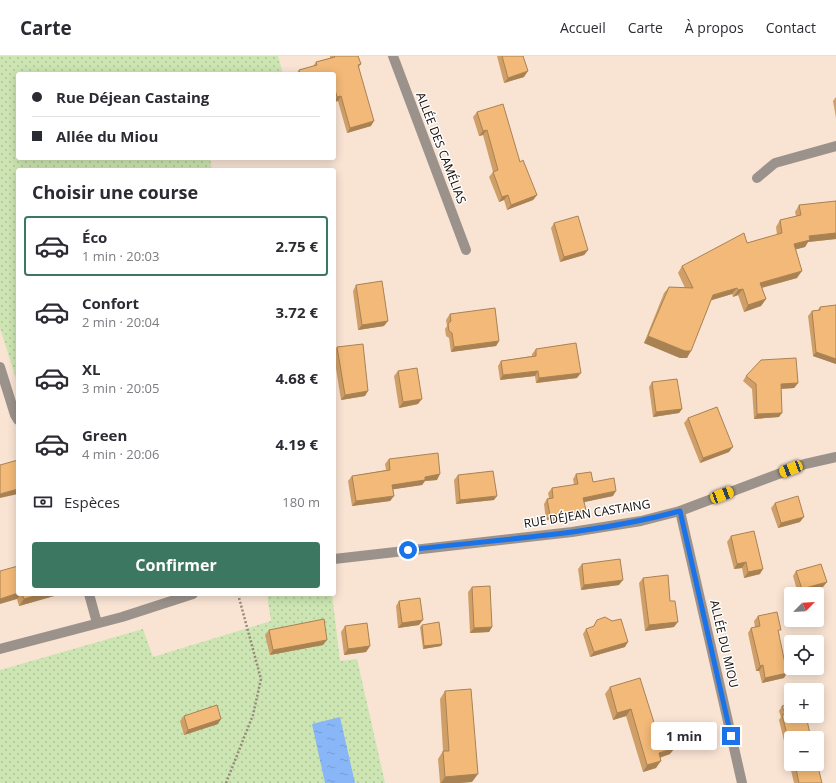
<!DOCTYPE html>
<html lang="fr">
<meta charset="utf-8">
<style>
:root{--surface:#fff;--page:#f7f7f7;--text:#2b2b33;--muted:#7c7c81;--line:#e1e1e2;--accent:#3c7761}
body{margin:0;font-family:"Open Sans",sans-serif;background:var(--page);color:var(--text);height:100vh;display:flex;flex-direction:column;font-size:15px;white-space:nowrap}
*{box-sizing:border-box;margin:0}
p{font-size:13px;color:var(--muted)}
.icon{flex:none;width:22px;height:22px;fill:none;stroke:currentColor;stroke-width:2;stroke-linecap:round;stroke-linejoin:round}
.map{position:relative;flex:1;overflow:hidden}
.sheet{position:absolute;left:16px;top:112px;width:320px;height:428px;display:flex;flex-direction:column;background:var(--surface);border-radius:4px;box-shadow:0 2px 10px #0003}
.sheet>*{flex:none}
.top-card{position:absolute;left:16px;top:16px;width:320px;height:88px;border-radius:4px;box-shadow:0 2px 10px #0003;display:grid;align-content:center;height:88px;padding:0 16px;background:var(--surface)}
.needle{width:26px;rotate:66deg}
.controls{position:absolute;left:784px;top:531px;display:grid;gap:8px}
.controls a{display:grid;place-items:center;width:40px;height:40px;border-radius:4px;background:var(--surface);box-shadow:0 2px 10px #0003;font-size:20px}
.end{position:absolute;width:18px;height:18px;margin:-9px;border:5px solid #1a73e8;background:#fff;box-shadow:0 0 0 2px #fff}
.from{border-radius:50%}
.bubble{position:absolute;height:28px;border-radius:4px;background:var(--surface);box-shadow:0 2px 10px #0003;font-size:13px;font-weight:700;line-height:28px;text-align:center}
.car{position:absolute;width:12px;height:24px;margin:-12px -6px;border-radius:5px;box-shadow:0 0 3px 1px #0007;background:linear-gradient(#f5c518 24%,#345 0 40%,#f5c518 0 76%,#345 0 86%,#f5c518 0)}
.top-card b{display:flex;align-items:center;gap:14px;height:38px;font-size:15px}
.top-card b+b{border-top:1px solid var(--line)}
.top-card i{width:10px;height:10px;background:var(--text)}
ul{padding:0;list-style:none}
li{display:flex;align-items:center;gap:12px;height:60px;margin:0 8px 6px;padding:0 8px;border:2px solid transparent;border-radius:4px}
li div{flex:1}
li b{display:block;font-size:15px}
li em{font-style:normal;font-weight:700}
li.current{border-color:var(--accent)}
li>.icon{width:36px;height:36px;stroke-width:1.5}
h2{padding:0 16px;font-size:18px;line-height:48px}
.pay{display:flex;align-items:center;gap:10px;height:44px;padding:0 16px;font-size:15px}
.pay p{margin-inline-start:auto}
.button{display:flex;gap:8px;margin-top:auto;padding:8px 16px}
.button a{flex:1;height:46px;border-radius:4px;background:var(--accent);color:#fff;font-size:16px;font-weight:700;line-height:46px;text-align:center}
header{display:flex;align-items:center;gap:24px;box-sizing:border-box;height:56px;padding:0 20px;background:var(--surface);border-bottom:1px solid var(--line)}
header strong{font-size:19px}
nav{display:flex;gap:22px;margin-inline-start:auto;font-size:14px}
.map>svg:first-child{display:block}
</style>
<header>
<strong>Carte</strong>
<nav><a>Accueil</a><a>Carte</a><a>À propos</a><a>Contact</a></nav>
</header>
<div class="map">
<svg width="836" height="727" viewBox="0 0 836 727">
<defs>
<pattern id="park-dots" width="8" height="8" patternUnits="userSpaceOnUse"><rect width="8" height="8" fill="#cde5b2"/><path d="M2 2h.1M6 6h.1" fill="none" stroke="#afc398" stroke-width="1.8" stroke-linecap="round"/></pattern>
<pattern id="water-ripples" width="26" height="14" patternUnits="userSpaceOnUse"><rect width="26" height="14" fill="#89b6f7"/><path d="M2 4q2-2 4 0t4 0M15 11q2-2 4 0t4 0" fill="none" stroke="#759bd2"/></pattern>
</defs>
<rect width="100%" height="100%" fill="#f9e4d4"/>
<g fill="url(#park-dots)">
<polygon points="0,0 278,0 283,18 18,18 18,102 210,102 212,114 18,114 18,329 0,272"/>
<polygon points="267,538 332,538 340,605 357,603 385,727 0,727 0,614 143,573 153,601 271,565"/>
</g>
<polygon fill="url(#water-ripples)" points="340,661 355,727 325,727 312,668"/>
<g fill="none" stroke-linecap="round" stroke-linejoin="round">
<polyline stroke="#97887d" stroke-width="2.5" stroke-dasharray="2 2" stroke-linecap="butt" points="226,727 253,659 261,623 238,538"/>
<g stroke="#9c928c" stroke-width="10">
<polyline points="393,0 466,194"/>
<polyline points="757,122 775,107 836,90"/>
<polyline points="0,311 15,359 18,364"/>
<polyline points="680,455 742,727"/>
<polyline points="334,503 572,476 641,465 680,455 805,408 836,401"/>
<polyline points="89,538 97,567"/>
<polyline points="0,593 122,561 193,538"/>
</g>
</g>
<g fill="#d09f67">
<polygon points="330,0 358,0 361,8 359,11 371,70 347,77 338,45 334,46 334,18 296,18 299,14 313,10 316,6 330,2"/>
<polygon points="497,0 523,0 524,21 504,27"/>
<polygon points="836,41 836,62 833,45"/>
<polygon points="477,56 520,106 537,139 533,144 507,154 504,144 499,146 489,121 493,116 483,79 479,80 473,61"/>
<polygon points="836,145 836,183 808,186 805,191 796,193 797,222 762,232 766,243 761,250 744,256 738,239 733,241 732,238 711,244 687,302 680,302 644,287 664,237 669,231 685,232 678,217 682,210 747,187 777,179 776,171 780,164 796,160 795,156 799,149"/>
<polygon points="554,167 588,194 584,199 560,206 551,172"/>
<polygon points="356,229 384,270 358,274 353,235"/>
<polygon points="836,249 836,308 813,300 808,260 812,255 818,254 820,251"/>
<polygon points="450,258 499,285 496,290 451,296 449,282 446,280 445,273 447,270 446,264"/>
<polygon points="337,291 365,340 341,344 334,300 334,296"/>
<polygon points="536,293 577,322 536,327 535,320 500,324 498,310 501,305 532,300 532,298"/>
<polygon points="398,315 418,348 399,352 394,320"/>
<polygon points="746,320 798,327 794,332 781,333 779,361 754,363 752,333 743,325"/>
<polygon points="652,326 682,353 679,357 653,361 649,331"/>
<polygon points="688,362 729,396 700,407 684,367"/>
<polygon points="389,403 437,424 425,425 422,429 393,433 394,440 390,445 352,450 348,425 352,420 386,414 385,408"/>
<polygon points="576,418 593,426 613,440 584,446 582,459 553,465 552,463 546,464 544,448 547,443 549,442 548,437 552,432 574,429 573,423"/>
<polygon points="458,419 494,444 456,448 454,424"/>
<polygon points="775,447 800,466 778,472 771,452"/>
<polygon points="731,480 760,518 744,522 742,512 734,513 727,486"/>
<polygon points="582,508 619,529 581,534 578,513"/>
<polygon points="796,515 823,531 798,538 793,520"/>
<polygon points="643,522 670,545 674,571 645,575 639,527"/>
<polygon points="472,531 492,571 489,576 470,577 468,536"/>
<polygon points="18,538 61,538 19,550 17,543"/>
<polygon points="399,545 419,569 398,572 396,550"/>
<polygon points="758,560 779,577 784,622 762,627 759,615 756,615 748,577 751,572 755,571 754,565"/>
<polygon points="597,564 612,565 625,591 590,601 583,578 586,573 593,571"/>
<polygon points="422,569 442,588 441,590 423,593 420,571"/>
<polygon points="345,570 370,590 366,596 344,599 341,576"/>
<polygon points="269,574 323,589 270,599 265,579"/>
<polygon points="610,631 657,676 670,698 660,702 656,712 643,716 626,660 613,664 605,638"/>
<polygon points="445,635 472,726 459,727 440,727 438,703 443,695 440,643"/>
<polygon points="782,650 791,682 791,708 817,708 822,727 794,727 779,664 781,661 779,655"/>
<polygon points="184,660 218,668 184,679 180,665"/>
</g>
<g fill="#a98254">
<polygon points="528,15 524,21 504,27 508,22"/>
<polygon points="341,40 338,45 334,46 337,41"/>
<polygon points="374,65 371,70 347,77 350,72"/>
<polygon points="487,74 483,79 479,80 483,75"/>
<polygon points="508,139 504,144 499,146 502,141"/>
<polygon points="537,139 533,144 507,154 511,149"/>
<polygon points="836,177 836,183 808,186 805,191 790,195 794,188 809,180"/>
<polygon points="588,194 584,199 560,206 564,201"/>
<polygon points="802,215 797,222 756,233 760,227"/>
<polygon points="737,232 732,238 709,245 713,239"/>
<polygon points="743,233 738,239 733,241 738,234"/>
<polygon points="766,243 761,250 744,256 748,249"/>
<polygon points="388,265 384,270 358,274 362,269"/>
<polygon points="648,280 691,295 687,302 680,302 644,287"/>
<polygon points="499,285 496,290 451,296 454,291"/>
<polygon points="816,296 836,303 836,308 813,300"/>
<polygon points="538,315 535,320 500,324 503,319"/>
<polygon points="581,317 577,322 536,327 539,322"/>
<polygon points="798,327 794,332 777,333 781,328"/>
<polygon points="368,335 365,340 341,344 345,339"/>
<polygon points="422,343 418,348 399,352 403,346"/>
<polygon points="682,353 679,357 653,361 656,356"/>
<polygon points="782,357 779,361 754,363 757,358"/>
<polygon points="733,391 729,396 700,407 703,402"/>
<polygon points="440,418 437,424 425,425 422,429 389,434 392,429 425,421"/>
<polygon points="18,433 18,438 0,442 0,438"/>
<polygon points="616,435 613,440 580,447 583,442"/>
<polygon points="394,440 390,445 352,450 356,445"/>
<polygon points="497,440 494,444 456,448 460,444"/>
<polygon points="586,454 582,459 553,465 556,460"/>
<polygon points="556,458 552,463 546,464 550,459"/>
<polygon points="804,461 800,466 778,472 781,467"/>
<polygon points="746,506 742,512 734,513 737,508"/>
<polygon points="763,513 760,518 744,522 748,516"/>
<polygon points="623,524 619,529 581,534 584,529"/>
<polygon points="827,526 823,531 798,538 802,533"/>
<polygon points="18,537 18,538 21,538 17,543 0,548 0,543"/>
<polygon points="41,538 61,538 19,550 24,543"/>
<polygon points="423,564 419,569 398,572 402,567"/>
<polygon points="678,566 674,571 645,575 649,569"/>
<polygon points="492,571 489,576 470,577 474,572"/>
<polygon points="327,584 323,589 270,599 273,594"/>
<polygon points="628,586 625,591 590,601 594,596"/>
<polygon points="442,588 441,590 423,593 424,590"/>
<polygon points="370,590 366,596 344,599 348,593"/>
<polygon points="763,609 759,615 756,615 760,610"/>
<polygon points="787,617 784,622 762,627 765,622"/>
<polygon points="631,653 626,660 613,664 617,657"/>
<polygon points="221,663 218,668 184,679 188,674"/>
<polygon points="675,692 670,698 654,703 659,697"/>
<polygon points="661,705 656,712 643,716 647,709"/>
<polygon points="478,718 472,726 459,727 441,727 445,721"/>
</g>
<g fill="#f2b978" stroke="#a98254">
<polygon points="334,0 358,0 361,8 358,9 374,65 350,72 341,40 337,41 334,30 334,18 300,18 299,14 317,9 316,6 335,1"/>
<polygon points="502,0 523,0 528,15 508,22"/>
<polygon points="503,48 520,106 523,104 537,139 511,149 508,139 502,141 493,116 498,114 487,74 483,75 477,56"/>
<polygon points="836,145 836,177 809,180 810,184 794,188 802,215 760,227 766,243 748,249 743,233 738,234 737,232 713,239 691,295 685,295 648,280 669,231 693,232 682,210 744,177 747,187 782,177 780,164 801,159 799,149"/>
<polygon points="578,160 588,194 564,201 554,167"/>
<polygon points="382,225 388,265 362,269 356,229"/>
<polygon points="836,249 836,303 816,296 812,255 820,254 820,251"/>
<polygon points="495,252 499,285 454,291 452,277 449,275 448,268 451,265 450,258"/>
<polygon points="576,287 581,317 539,322 538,315 503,319 501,305 536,300 536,293"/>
<polygon points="363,288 368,335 345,339 337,291"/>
<polygon points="796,302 798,327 781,328 782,357 757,358 756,328 746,320 761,304"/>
<polygon points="417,312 422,343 403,346 398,315"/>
<polygon points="677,323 682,353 656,356 652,326"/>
<polygon points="717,351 733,391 703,402 688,362"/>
<polygon points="438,397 440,418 425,421 425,424 392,429 394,440 356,445 352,420 390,414 389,403"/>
<polygon points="18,404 18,433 0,438 0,409"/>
<polygon points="493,415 497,440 460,444 458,419"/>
<polygon points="591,416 593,426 614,422 616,435 583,442 586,454 556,460 556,458 550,459 547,443 553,442 552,432 578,428 576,418"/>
<polygon points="798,440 804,461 781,467 775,447"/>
<polygon points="754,475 763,513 748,516 746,506 737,508 731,480"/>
<polygon points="620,503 623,524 584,529 582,508"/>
<polygon points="821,508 827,526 802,533 796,515"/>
<polygon points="18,510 18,537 0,543 0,515"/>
<polygon points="668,519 670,545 675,545 678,566 649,569 643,522"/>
<polygon points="490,530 492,571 474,572 472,531"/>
<polygon points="22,538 41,538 24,543"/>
<polygon points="420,542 423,564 402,567 399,545"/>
<polygon points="777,556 781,574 778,574 787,617 765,622 763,609 760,610 751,572 760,570 758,560"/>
<polygon points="605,561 612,565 621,563 628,586 594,596 586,573 594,570 597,564"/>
<polygon points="324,563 327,584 273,594 269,574"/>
<polygon points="439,566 442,588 424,590 422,569"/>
<polygon points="367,567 370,590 348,593 345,570"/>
<polygon points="640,622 657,676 669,673 675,692 659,697 661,705 647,709 631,653 617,657 610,631"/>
<polygon points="471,633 478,718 445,721 443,695 449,695 445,635"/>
<polygon points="791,648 791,660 806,660 811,682 791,682 791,694 782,659 785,658 782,650"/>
<polygon points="217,649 221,663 188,674 184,660"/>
<polygon points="817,707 822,727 799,727 795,708 817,708"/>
</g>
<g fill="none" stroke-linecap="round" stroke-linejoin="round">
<path stroke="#1a73e8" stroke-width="5" d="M408 494C499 483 592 479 680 455L731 680"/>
</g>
<g text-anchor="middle" stroke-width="3" stroke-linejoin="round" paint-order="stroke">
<g font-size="12" fill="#110a06" stroke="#fff">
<text transform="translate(441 92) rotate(69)" y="4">ALLÉE DES CAMÉLIAS</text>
<text transform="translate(587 458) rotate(-9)" y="4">RUE DÉJEAN CASTAING</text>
<text transform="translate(724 588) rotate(77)" y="4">ALLÉE DU MIOU</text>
</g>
</g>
</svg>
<div class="controls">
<a><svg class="needle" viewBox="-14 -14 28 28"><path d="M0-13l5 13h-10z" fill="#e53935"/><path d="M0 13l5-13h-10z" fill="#7c7c81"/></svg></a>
<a><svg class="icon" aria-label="locate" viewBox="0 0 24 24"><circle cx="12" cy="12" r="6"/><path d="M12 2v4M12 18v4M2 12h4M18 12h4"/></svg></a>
<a>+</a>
<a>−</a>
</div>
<i class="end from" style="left:408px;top:494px"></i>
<i class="end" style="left:731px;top:680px"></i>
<div class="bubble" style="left:651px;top:666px;width:66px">1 min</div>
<i class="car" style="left:791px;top:413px;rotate:249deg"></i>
<i class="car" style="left:722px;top:439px;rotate:69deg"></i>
<div class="top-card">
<b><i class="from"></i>Rue Déjean Castaing</b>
<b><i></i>Allée du Miou</b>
</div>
<section class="sheet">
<h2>Choisir une course</h2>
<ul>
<li class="current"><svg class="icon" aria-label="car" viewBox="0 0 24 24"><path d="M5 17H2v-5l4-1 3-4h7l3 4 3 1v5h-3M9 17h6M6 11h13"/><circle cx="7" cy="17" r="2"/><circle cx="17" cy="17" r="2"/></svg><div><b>Éco</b><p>1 min · 20:03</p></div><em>2.75 €</em></li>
<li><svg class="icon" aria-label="car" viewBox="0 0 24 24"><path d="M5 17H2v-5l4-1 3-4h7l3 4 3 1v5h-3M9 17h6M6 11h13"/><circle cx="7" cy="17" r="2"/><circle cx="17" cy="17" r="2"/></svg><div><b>Confort</b><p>2 min · 20:04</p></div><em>3.72 €</em></li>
<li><svg class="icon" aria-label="car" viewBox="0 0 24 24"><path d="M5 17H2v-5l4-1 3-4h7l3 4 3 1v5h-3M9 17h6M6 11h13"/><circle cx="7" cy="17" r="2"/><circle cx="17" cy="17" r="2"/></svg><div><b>XL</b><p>3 min · 20:05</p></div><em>4.68 €</em></li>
<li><svg class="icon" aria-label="car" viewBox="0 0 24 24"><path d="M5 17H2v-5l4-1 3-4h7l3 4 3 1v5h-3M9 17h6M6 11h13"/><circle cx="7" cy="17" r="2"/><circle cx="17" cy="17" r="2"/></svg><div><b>Green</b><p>4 min · 20:06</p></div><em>4.19 €</em></li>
</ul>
<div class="pay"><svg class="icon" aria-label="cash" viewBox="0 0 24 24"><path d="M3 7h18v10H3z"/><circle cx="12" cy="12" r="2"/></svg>Espèces<p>180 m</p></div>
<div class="button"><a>Confirmer</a></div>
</section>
</div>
